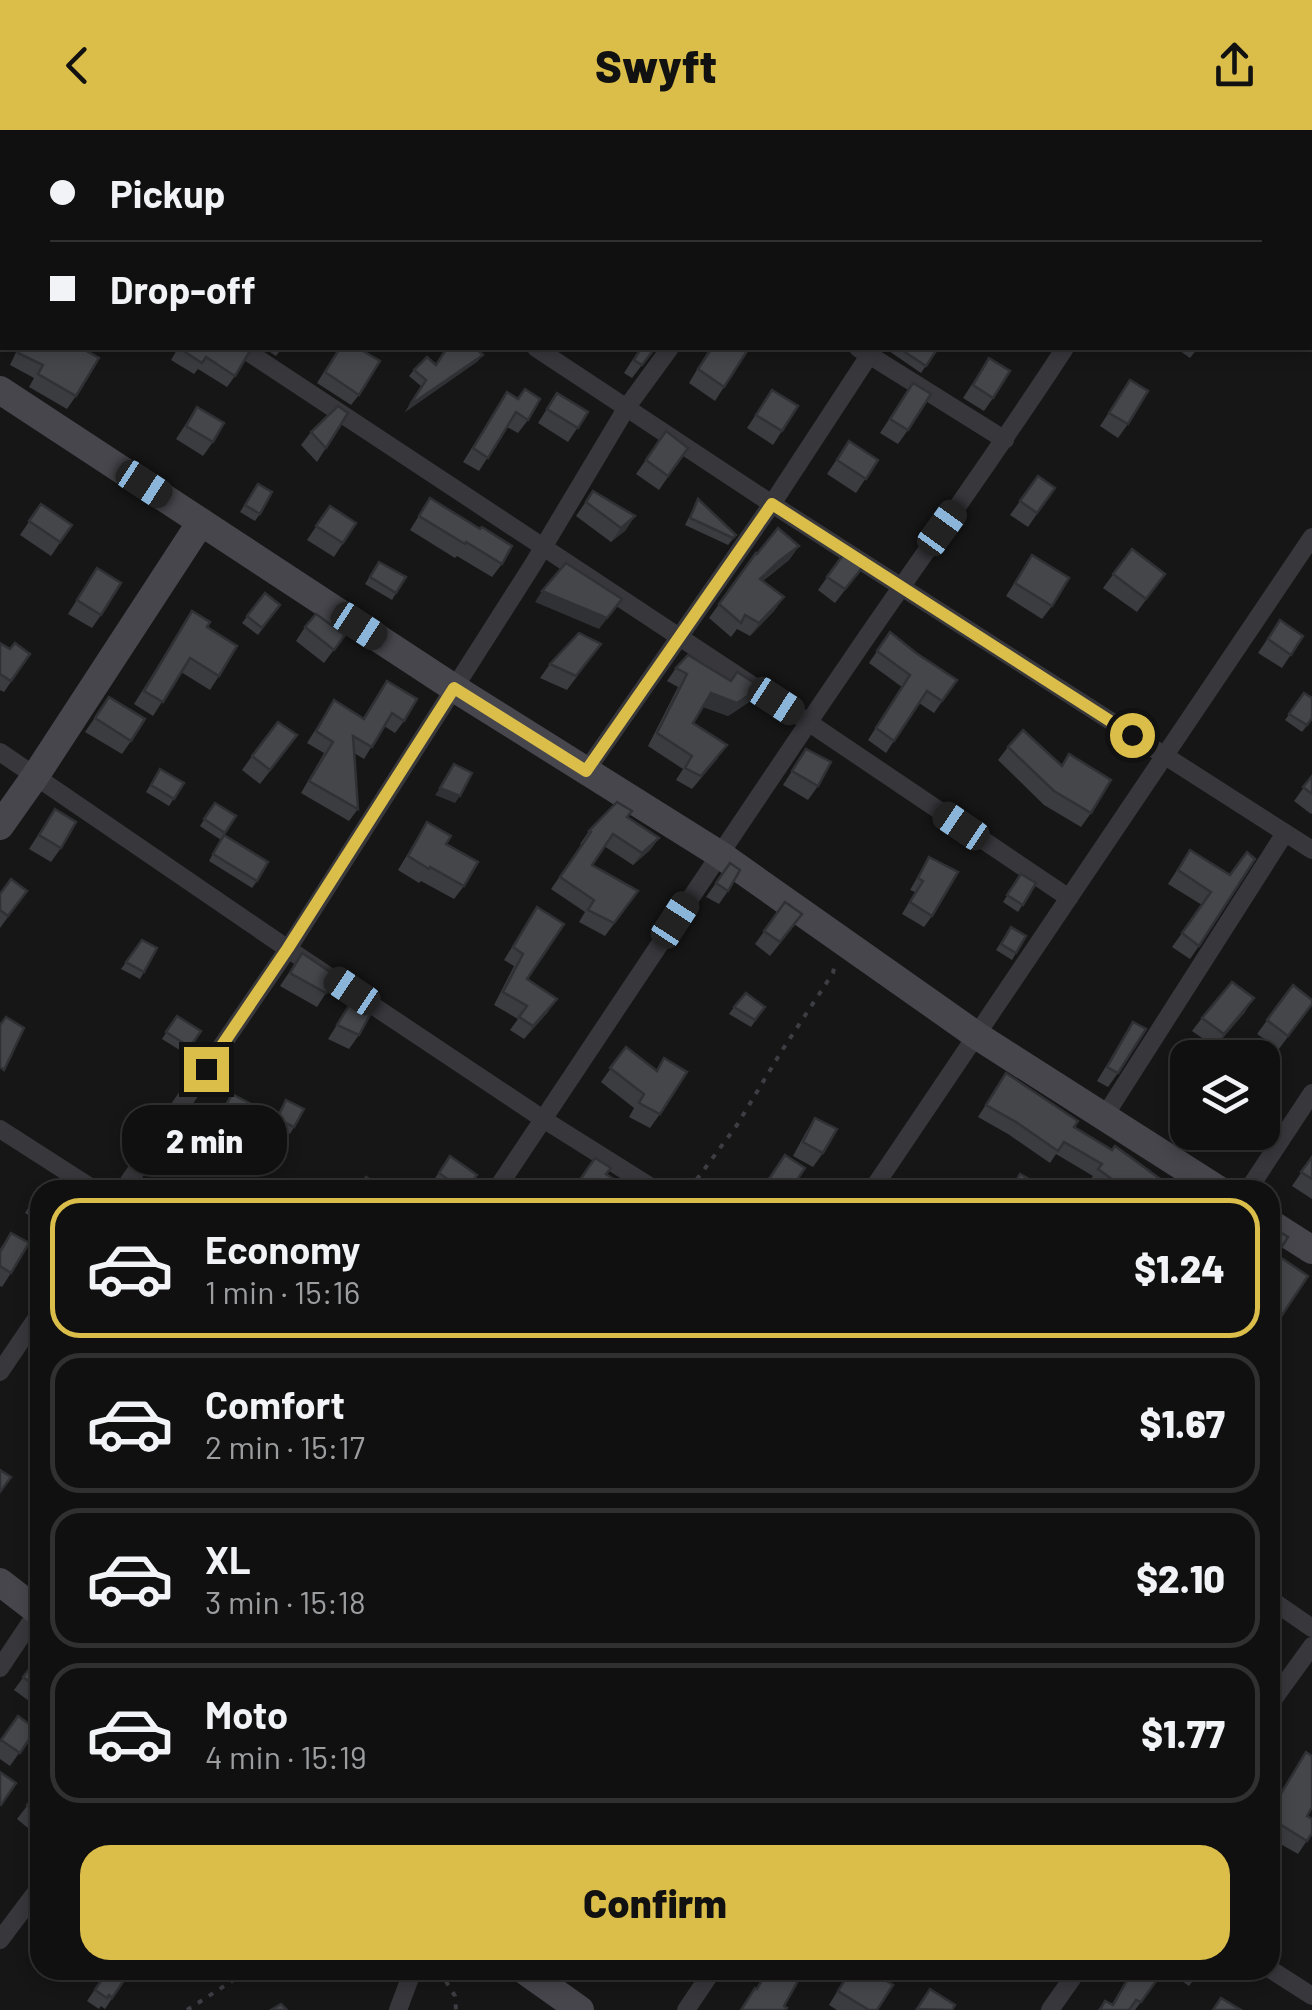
<!DOCTYPE html>
<meta charset="utf-8">
<style>
:root{--surface:#101011;--page:#19191a;--text:#f1f3f6;--muted:#9c9d9f;--line:#303031;--accent:#dbbe4a}
body{margin:0;font-family:Barlow,sans-serif;background:var(--page);color:var(--text);height:100vh;display:flex;flex-direction:column;font-size:38px;white-space:nowrap}
*{box-sizing:border-box;margin:0}
p{font-size:32px;color:var(--muted)}
.icon{flex:none;width:55px;height:55px;fill:none;stroke:currentColor;stroke-width:2;stroke-linecap:round;stroke-linejoin:round}
.map{position:relative;flex:1;overflow:hidden}
.side{position:absolute;left:30px;top:1050px;width:1250px;height:800px;display:flex;flex-direction:column;background:var(--surface);border-radius:30px;box-shadow:0 5px 15px #0003,0 0 0 2px var(--line)}
.side>*{flex:none}
.guide{position:absolute;left:0px;top:0px;width:1312px;height:220px;box-shadow:0 5px 15px #0003,0 0 0 2px var(--line);display:grid;align-content:center;height:220px;padding:0 50px;background:var(--surface)}
.controls{position:absolute;left:1170px;top:910px;display:grid;gap:20px}
.controls a{display:grid;place-items:center;width:110px;height:110px;border-radius:20px;background:var(--surface);box-shadow:0 5px 15px #0003,0 0 0 2px var(--line);font-size:50px}
.end{position:absolute;width:45px;height:45px;margin:-22px;border:12px solid #dbbe4a;background:#111;box-shadow:0 0 0 5px #111}
.from{border-radius:50%}
.bubble{position:absolute;height:70px;border-radius:30px;background:var(--surface);box-shadow:0 5px 15px #0003,0 0 0 2px var(--line);font-size:32px;font-weight:800;line-height:70px;text-align:center}
.car{position:absolute;width:30px;height:60px;margin:-30px -15px;border-radius:12px;box-shadow:0 0 8px 2px #0007;background:linear-gradient(#222 24%,#8ab4d8 0 40%,#222 0 76%,#8ab4d8 0 86%,#222 0)}
.guide b{display:flex;align-items:center;gap:35px;height:95px;font-size:38px}
.guide b+b{border-top:2px solid var(--line)}
.guide i{width:25px;height:25px;background:var(--text)}
ul{padding:18px 0 0;list-style:none}
li{display:flex;align-items:center;gap:30px;height:140px;margin:0 20px 15px;padding:0 30px;border:5px solid var(--line);border-radius:30px}
li div{flex:1}
li b{display:block;font-size:38px}
li em{font-style:normal;font-weight:800}
li.on{border-color:var(--accent)}
li>.icon{width:90px;height:90px;stroke-width:1.5}
.action{display:flex;gap:20px;margin-top:auto;padding:20px 50px}
.action a{flex:1;height:115px;border-radius:30px;background:var(--accent);color:#111;font-size:40px;font-weight:800;line-height:115px;text-align:center}
header{display:flex;justify-content:space-between;align-items:center;height:130px;padding:0 50px;background:var(--accent);color:#111;font-size:45px;font-weight:800}
.map>svg:first-child{display:block}
</style>
<header><svg class="icon" aria-label="back" viewBox="0 0 24 24"><path d="M15 5l-7 7 7 7"/></svg>Swyft<svg class="icon" aria-label="share" viewBox="0 0 24 24"><path d="M12 15V3M7 8l5-5 5 5M5 13v7h14v-7"/></svg></header>
<div class="map">
<svg width="1312" height="1880" viewBox="0 0 1312 1880">
<rect width="100%" height="100%" fill="#161617"/>
<g fill="none" stroke-linecap="round" stroke-linejoin="round">
<g stroke="#3d3e43" stroke-width="4" stroke-dasharray="5 8" stroke-linecap="butt">
<polyline points="689,1060 737,995 781,922 833,843 835,833"/>
<polyline points="439,1840 455,1866 456,1880"/>
<polyline points="187,1880 249,1840"/>
</g>
<g stroke="#37373c" stroke-width="18">
<polyline points="189,0 193,2"/>
<polyline points="71,2 73,0"/>
<polyline points="800,2 801,0"/>
<polyline points="0,73 2,74"/>
<polyline points="0,121 2,117"/>
<polyline points="242,218 808,592 1069,768"/>
<polyline points="536,218 772,374 1312,720"/>
<polyline points="858,218 1005,310"/>
<polyline points="0,622 288,819 543,989 656,1060"/>
<polyline points="586,641 772,374 874,218"/>
<polyline points="1104,987 1285,703"/>
<polyline points="0,999 95,1060"/>
<polyline points="123,1060 288,819 532,436 627,277 670,218"/>
<path d="M496 1060C614 883 731 706 851 530 922 426 996 324 1065 218"/>
<polyline points="872,1060 1312,407"/>
<polyline points="1248,1060 1312,963"/>
<polyline points="0,1242 40,1183"/>
<polyline points="1270,1469 1312,1498"/>
<polyline points="0,1538 40,1478"/>
<polyline points="1270,1574 1312,1516"/>
<polyline points="0,1810 40,1757"/>
<polyline points="1270,1839 1312,1866"/>
<polyline points="398,1880 413,1840"/>
<polyline points="686,1880 713,1840"/>
<polyline points="1050,1880 1078,1840"/>
</g>
<g stroke="#46464c" stroke-width="28">
<polyline points="0,260 454,558 719,724 976,905 1219,1060"/>
<polyline points="0,696 36,645 201,392"/>
<polyline points="1270,1093 1312,1120"/>
<polyline points="0,1452 40,1483"/>
<polyline points="524,1840 580,1880"/>
</g>
</g>
<g fill="#3b3c40">
<polygon points="566,0 664,0 668,2 569,2"/>
<polygon points="2,2 2,47 0,45 0,6"/>
<polygon points="2,178 2,209 0,208 0,182"/>
<polygon points="18,218 81,218 76,266 67,279 29,257 34,248 10,235"/>
<polygon points="178,218 246,218 235,246 227,257 198,239 194,244 171,230"/>
<polygon points="264,218 282,218 276,226"/>
<polygon points="339,218 363,221 359,265 351,275 317,253"/>
<polygon points="640,218 655,218 632,248 624,243"/>
<polygon points="710,218 749,218 715,271 689,253"/>
<polygon points="886,218 938,218 921,243 886,219"/>
<polygon points="1176,218 1198,218 1190,228"/>
<polygon points="989,228 993,268 984,281 963,268"/>
<polygon points="478,231 405,282 421,256 409,246 414,240 435,235"/>
<polygon points="1130,250 1128,294 1118,308 1100,296"/>
<polygon points="913,253 908,300 898,314 880,303"/>
<polygon points="772,260 798,276 773,315 747,298"/>
<polygon points="507,262 518,269 528,290 518,303 507,297 479,341 463,332"/>
<polygon points="557,263 588,282 568,312 538,293"/>
<polygon points="197,277 213,312 203,326 176,309"/>
<polygon points="666,301 688,318 659,360 636,344"/>
<polygon points="311,302 326,318 317,332 301,315"/>
<polygon points="849,311 878,330 856,363 827,344"/>
<polygon points="1038,346 1055,358 1028,397 1010,385"/>
<polygon points="253,361 260,384 255,391 240,382"/>
<polygon points="593,361 626,400 611,412 576,386"/>
<polygon points="430,368 480,399 502,434 492,447 457,426 455,428 410,400"/>
<polygon points="698,369 736,405 728,415 685,395"/>
<polygon points="41,374 72,395 51,426 20,405"/>
<polygon points="330,376 356,393 334,427 307,410"/>
<polygon points="799,416 789,430 763,451 784,467 774,481 750,506 737,499 731,507 709,488 756,423 757,424"/>
<polygon points="1132,419 1165,444 1137,482 1103,458"/>
<polygon points="846,421 866,433 835,473 818,460"/>
<polygon points="1032,425 1052,476 1042,489 1006,466"/>
<polygon points="379,432 406,447 392,470 365,454"/>
<polygon points="97,438 101,485 92,498 68,484"/>
<polygon points="265,463 280,475 258,505 242,493"/>
<polygon points="192,481 207,497 219,546 210,560 181,542 153,586 134,574"/>
<polygon points="1280,490 1303,506 1282,538 1258,523"/>
<polygon points="305,497 345,505 324,533 296,511"/>
<polygon points="890,502 916,523 957,550 934,583 919,573 886,623 868,610 902,557 869,533"/>
<polygon points="0,513 10,519 30,524 4,562 0,560"/>
<polygon points="601,514 567,560 540,548 550,534"/>
<polygon points="676,538 752,570 728,586 703,577 693,593 718,628 692,659 676,650 683,639 648,616 678,557 667,551"/>
<polygon points="387,551 404,591 395,603 384,596 364,629 354,623 358,679 349,691 301,663 324,623 307,613 334,570 363,588"/>
<polygon points="1304,563 1312,589 1302,602 1285,590"/>
<polygon points="109,567 131,611 122,624 85,602"/>
<polygon points="1008,617 1061,636 1069,624 1091,683 1081,697 1044,675 998,630"/>
<polygon points="287,619 260,654 242,640 252,626"/>
<polygon points="806,619 818,656 808,670 783,655"/>
<polygon points="160,639 184,653 169,676 146,662"/>
<polygon points="1312,646 1312,683 1311,684 1294,671"/>
<polygon points="215,673 236,686 221,710 200,696"/>
<polygon points="55,679 61,718 51,732 29,719"/>
<polygon points="627,687 659,708 650,720 633,735 604,716 592,735 638,761 605,806 579,792 585,782 551,759 582,715 580,714 589,701"/>
<polygon points="427,692 446,714 464,756 454,769 421,751 419,753 398,740"/>
<polygon points="219,712 257,751 252,758 209,731"/>
<polygon points="1190,720 1230,745 1199,816 1190,829 1172,817 1202,775 1168,754"/>
<polygon points="929,727 932,786 924,797 902,784 915,762 910,760"/>
<polygon points="730,733 728,761 719,774 706,767"/>
<polygon points="1021,744 1036,753 1018,782 1003,772"/>
<polygon points="27,761 0,798 0,764"/>
<polygon points="785,772 793,797 770,826 755,814"/>
<polygon points="537,777 527,849 548,882 524,909 510,900 518,889 494,875 514,836 504,830"/>
<polygon points="1011,797 1026,806 1012,830 996,820"/>
<polygon points="142,810 144,842 140,849 121,839"/>
<polygon points="302,823 326,863 317,877 280,856"/>
<polygon points="1293,855 1312,874 1279,919 1257,904"/>
<polygon points="352,871 359,905 349,919 328,909"/>
<polygon points="734,877 765,877 751,897 729,884"/>
<polygon points="1245,882 1215,917 1192,901 1202,888"/>
<polygon points="177,886 201,901 186,924 162,909"/>
<polygon points="1133,892 1118,943 1108,957 1097,951"/>
<polygon points="626,917 656,940 664,928 660,984 650,998 629,987 634,978 601,952"/>
<polygon points="1006,943 1074,997 1164,1060 1102,1060 1089,1051 1093,1046 1056,1024 1050,1033 1008,1004 978,987"/>
<polygon points="232,964 229,1027 203,1047 173,1030 193,998 208,1006 223,977"/>
<polygon points="286,970 294,997 290,1004 272,995"/>
<polygon points="815,988 823,1023 813,1037 793,1026 806,1002"/>
<polygon points="785,1025 790,1060 761,1060"/>
<polygon points="450,1026 466,1060 434,1060 429,1057"/>
<polygon points="1312,1027 1312,1069 1292,1056"/>
<polygon points="42,1056 40,1060 40,1092 25,1083"/>
<polygon points="1270,1096 1277,1125 1308,1146 1271,1201"/>
<polygon points="11,1103 11,1143 2,1157 0,1156 0,1119"/>
<polygon points="40,1226 40,1252 28,1245"/>
<polygon points="36,1530 40,1533 40,1579 14,1560"/>
<polygon points="18,1586 36,1599 10,1636 0,1629 0,1612"/>
<polygon points="1306,1622 1307,1686 1312,1703 1298,1724 1270,1708 1270,1680"/>
<polygon points="40,1659 40,1708 17,1689"/>
<polygon points="40,1778 40,1794 32,1788"/>
<polygon points="108,1840 129,1843 105,1879 101,1876 99,1879 87,1871"/>
<polygon points="850,1840 877,1880 837,1880 829,1875"/>
<polygon points="1133,1840 1159,1847 1135,1880 1098,1880 1105,1871 1112,1874"/>
<polygon points="1166,1840 1201,1840 1189,1856"/>
</g>
<g fill="#303134">
<polygon points="483,225 478,231 405,282 410,275"/>
<polygon points="635,386 626,400 611,412 621,398"/>
<polygon points="799,416 789,430 769,445 751,463 760,449 779,431"/>
<polygon points="542,461 622,469 599,499 535,472"/>
<polygon points="784,467 774,481 750,506 759,493"/>
<polygon points="761,557 752,570 728,586 702,576 711,563"/>
<polygon points="440,658 460,666 455,673 435,665"/>
<polygon points="659,708 650,720 633,735 642,723"/>
<polygon points="1254,868 1245,882 1215,917 1224,904"/>
<polygon points="557,869 548,882 524,909 533,896"/>
<polygon points="239,1013 229,1027 203,1047 213,1033"/>
</g>
<g fill="#45464a" stroke="#303134" stroke-width="2.5">
<polygon points="4,0 35,0 33,2 2,2 2,27 0,25 0,6"/>
<polygon points="307,0 344,0 342,2 310,2"/>
<polygon points="596,0 664,0 668,2 600,2"/>
<polygon points="752,0 785,0 784,2 751,2"/>
<polygon points="881,0 907,0 906,2 879,2"/>
<polygon points="1310,138 1312,140 1312,165 1310,167"/>
<polygon points="21,218 81,218 99,228 76,266 38,244 43,235 18,223"/>
<polygon points="179,218 246,218 250,221 235,246 206,227 202,233"/>
<polygon points="340,218 366,218 363,221 380,231 359,265 325,242"/>
<polygon points="447,218 475,218 483,225 410,275 426,250 414,240 427,227 436,235"/>
<polygon points="641,218 655,218 642,235 634,230"/>
<polygon points="712,218 749,218 724,257 698,239"/>
<polygon points="899,218 938,218 926,236"/>
<polygon points="989,228 1010,241 993,268 973,255"/>
<polygon points="1130,250 1148,261 1128,294 1109,283"/>
<polygon points="913,253 931,264 908,300 890,289"/>
<polygon points="525,259 540,269 528,290 516,282 488,328 473,318 507,262 518,269"/>
<polygon points="772,260 798,276 782,301 756,285"/>
<polygon points="557,263 588,282 578,298 547,279"/>
<polygon points="338,276 348,283 326,318 311,302"/>
<polygon points="197,277 224,293 213,312 186,296"/>
<polygon points="666,301 688,318 668,346 646,330"/>
<polygon points="849,311 878,330 866,349 837,330"/>
<polygon points="1038,346 1055,358 1037,383 1020,371"/>
<polygon points="258,354 272,362 260,384 245,375"/>
<polygon points="593,361 635,386 621,398 586,372"/>
<polygon points="430,368 480,399 482,397 512,416 502,434 466,412 465,414 419,386"/>
<polygon points="698,369 736,405 733,408 690,388"/>
<polygon points="41,374 72,395 60,412 29,391"/>
<polygon points="330,376 356,393 343,413 316,396"/>
<polygon points="778,398 799,416 779,431 760,449 784,467 759,493 745,485 741,493 719,474 756,423 757,424"/>
<polygon points="1132,419 1165,444 1146,469 1113,444"/>
<polygon points="846,421 866,433 845,459 827,447"/>
<polygon points="1032,425 1069,448 1052,476 1015,453"/>
<polygon points="379,432 406,447 396,463 370,447"/>
<polygon points="566,433 622,469 607,488 542,461"/>
<polygon points="97,438 121,453 101,485 77,470"/>
<polygon points="265,463 280,475 262,498 247,486"/>
<polygon points="192,481 210,492 207,497 237,516 219,546 190,528 163,572 144,561"/>
<polygon points="316,484 345,505 334,520 305,497"/>
<polygon points="1280,490 1303,506 1291,525 1268,509"/>
<polygon points="890,502 916,523 957,550 942,571 927,561 894,611 876,598 910,545 877,521"/>
<polygon points="579,503 601,514 576,546 550,534"/>
<polygon points="0,513 10,519 15,513 30,524 11,551 0,544"/>
<polygon points="688,525 731,551 737,542 761,557 737,573 711,563 693,593 727,615 701,646 685,638 692,626 657,603 687,544 676,538"/>
<polygon points="387,551 417,569 404,591 392,583 372,617 353,606 358,679 309,651 333,612 316,601 334,570 364,589"/>
<polygon points="1304,563 1312,568 1312,588 1307,595 1289,584"/>
<polygon points="109,567 145,589 131,611 95,588"/>
<polygon points="278,592 297,605 270,640 252,626"/>
<polygon points="1023,600 1062,636 1069,624 1111,650 1091,683 1054,661 1008,617"/>
<polygon points="806,619 831,632 818,656 792,641"/>
<polygon points="454,634 472,643 460,666 440,658"/>
<polygon points="160,639 184,653 174,669 151,655"/>
<polygon points="1312,646 1312,664 1303,657"/>
<polygon points="617,672 632,681 627,687 659,708 642,723 613,704 592,735 638,761 614,793 588,780 594,770 560,747 591,702 589,701"/>
<polygon points="215,673 236,686 225,703 204,689"/>
<polygon points="55,679 76,692 61,718 39,705"/>
<polygon points="427,692 451,706 446,714 478,732 464,756 430,737 429,739 408,726"/>
<polygon points="224,705 268,732 257,751 213,724"/>
<polygon points="1190,720 1230,745 1247,722 1255,729 1199,816 1182,803 1211,762 1178,740"/>
<polygon points="929,727 958,742 932,786 910,772 923,751 918,748"/>
<polygon points="730,733 740,740 728,761 716,753"/>
<polygon points="1021,744 1036,753 1023,775 1007,765"/>
<polygon points="11,749 27,761 8,786 0,780 0,764"/>
<polygon points="785,772 802,784 780,812 764,801"/>
<polygon points="537,777 564,794 527,849 557,869 533,896 519,887 527,876 503,862 523,824 513,817"/>
<polygon points="1011,797 1026,806 1016,823 1001,814"/>
<polygon points="142,810 157,818 144,842 126,832"/>
<polygon points="302,823 336,846 326,863 290,843"/>
<polygon points="1232,852 1254,868 1224,904 1202,888"/>
<polygon points="1293,855 1312,870 1312,874 1288,906 1267,890"/>
<polygon points="746,863 765,877 755,890 734,877"/>
<polygon points="352,871 372,881 359,905 337,895"/>
<polygon points="177,886 201,901 190,917 166,902"/>
<polygon points="6,887 24,898 4,940 0,937 0,895"/>
<polygon points="1133,892 1146,899 1118,943 1107,937"/>
<polygon points="626,917 657,941 664,928 687,942 660,984 639,973 644,964 610,938"/>
<polygon points="1233,921 1243,928 1229,928"/>
<polygon points="1006,943 1078,991 1074,997 1112,1020 1115,1016 1167,1054 1164,1060 1127,1060 1098,1039 1102,1034 1064,1012 1058,1021 1016,992 986,975"/>
<polygon points="232,964 253,975 239,1013 213,1033 182,1017 193,998 210,1007"/>
<polygon points="286,970 304,979 294,997 277,989"/>
<polygon points="815,988 837,999 823,1023 803,1012"/>
<polygon points="785,1025 805,1038 790,1060 783,1060 767,1052"/>
<polygon points="450,1026 477,1045 466,1060 463,1060 439,1043"/>
<polygon points="1312,1027 1312,1049 1301,1042"/>
<polygon points="595,1028 611,1038 606,1044 628,1059 627,1060 579,1060 575,1057"/>
<polygon points="1020,1044 1036,1053 1032,1060 1011,1060"/>
<polygon points="366,1047 388,1060 358,1060"/>
<polygon points="42,1056 49,1060 40,1060 40,1082 30,1076"/>
<polygon points="1270,1096 1288,1107 1277,1125 1308,1146 1280,1188 1270,1181"/>
<polygon points="11,1103 29,1113 11,1143 0,1136 0,1122"/>
<polygon points="0,1340 11,1347 0,1362"/>
<polygon points="36,1530 40,1533 40,1560 23,1547"/>
<polygon points="18,1586 36,1599 20,1623 1,1610"/>
<polygon points="1306,1622 1312,1626 1312,1677 1307,1686 1312,1689 1312,1703 1307,1711 1270,1688 1270,1682"/>
<polygon points="0,1642 16,1653 1,1675 0,1675"/>
<polygon points="40,1659 40,1686 27,1675"/>
<polygon points="108,1840 128,1840 127,1842 129,1843 112,1868 109,1865 107,1868 95,1860"/>
<polygon points="768,1840 804,1840 784,1876 787,1878 785,1880 741,1880 755,1858 757,1859"/>
<polygon points="851,1840 869,1840 893,1855 877,1880 869,1880 838,1861"/>
<polygon points="1133,1840 1147,1840 1159,1847 1141,1872 1136,1870 1129,1880 1100,1880 1105,1871 1113,1875"/>
<polygon points="930,1859 955,1875 952,1880 917,1879"/>
<polygon points="1221,1868 1241,1880 1213,1880"/>
<polygon points="281,1874 287,1880 271,1880"/>
</g>
<g fill="none" stroke-linecap="round" stroke-linejoin="round">
<polyline stroke="#dbbe4a" stroke-width="12" points="206,939 288,818 454,558 586,641 772,374 1132,605"/>
</g>
</svg>
<div class="controls">
<a><svg class="icon" aria-label="layers" viewBox="0 0 24 24"><path d="M12 4l9 5-9 5-9-5zM3 14l9 5 9-5"/></svg></a>
</div>
<i class="end from" style="left:1132px;top:605px"></i>
<i class="end" style="left:206px;top:939px"></i>
<div class="bubble" style="left:122px;top:975px;width:165px">2 min</div>
<i class="car" style="left:144px;top:354px;rotate:123deg"></i>
<i class="car" style="left:942px;top:398px;rotate:36deg"></i>
<i class="car" style="left:359px;top:496px;rotate:123deg"></i>
<i class="car" style="left:776px;top:571px;rotate:123deg"></i>
<i class="car" style="left:961px;top:696px;rotate:304deg"></i>
<i class="car" style="left:675px;top:790px;rotate:33deg"></i>
<i class="car" style="left:352px;top:861px;rotate:304deg"></i>
<div class="guide">
<b><i class="from"></i>Pickup</b>
<b><i></i>Drop-off</b>
</div>
<section class="side">
<ul>
<li class="on"><svg class="icon" aria-label="car" viewBox="0 0 24 24"><path d="M5 17H2v-5l4-1 3-4h7l3 4 3 1v5h-3M9 17h6M6 11h13"/><circle cx="7" cy="17" r="2"/><circle cx="17" cy="17" r="2"/></svg><div><b>Economy</b><p>1 min · 15:16</p></div><em>$1.24</em></li>
<li><svg class="icon" aria-label="car" viewBox="0 0 24 24"><path d="M5 17H2v-5l4-1 3-4h7l3 4 3 1v5h-3M9 17h6M6 11h13"/><circle cx="7" cy="17" r="2"/><circle cx="17" cy="17" r="2"/></svg><div><b>Comfort</b><p>2 min · 15:17</p></div><em>$1.67</em></li>
<li><svg class="icon" aria-label="car" viewBox="0 0 24 24"><path d="M5 17H2v-5l4-1 3-4h7l3 4 3 1v5h-3M9 17h6M6 11h13"/><circle cx="7" cy="17" r="2"/><circle cx="17" cy="17" r="2"/></svg><div><b>XL</b><p>3 min · 15:18</p></div><em>$2.10</em></li>
<li><svg class="icon" aria-label="car" viewBox="0 0 24 24"><path d="M5 17H2v-5l4-1 3-4h7l3 4 3 1v5h-3M9 17h6M6 11h13"/><circle cx="7" cy="17" r="2"/><circle cx="17" cy="17" r="2"/></svg><div><b>Moto</b><p>4 min · 15:19</p></div><em>$1.77</em></li>
</ul>
<div class="action"><a>Confirm</a></div>
</section>
</div>
